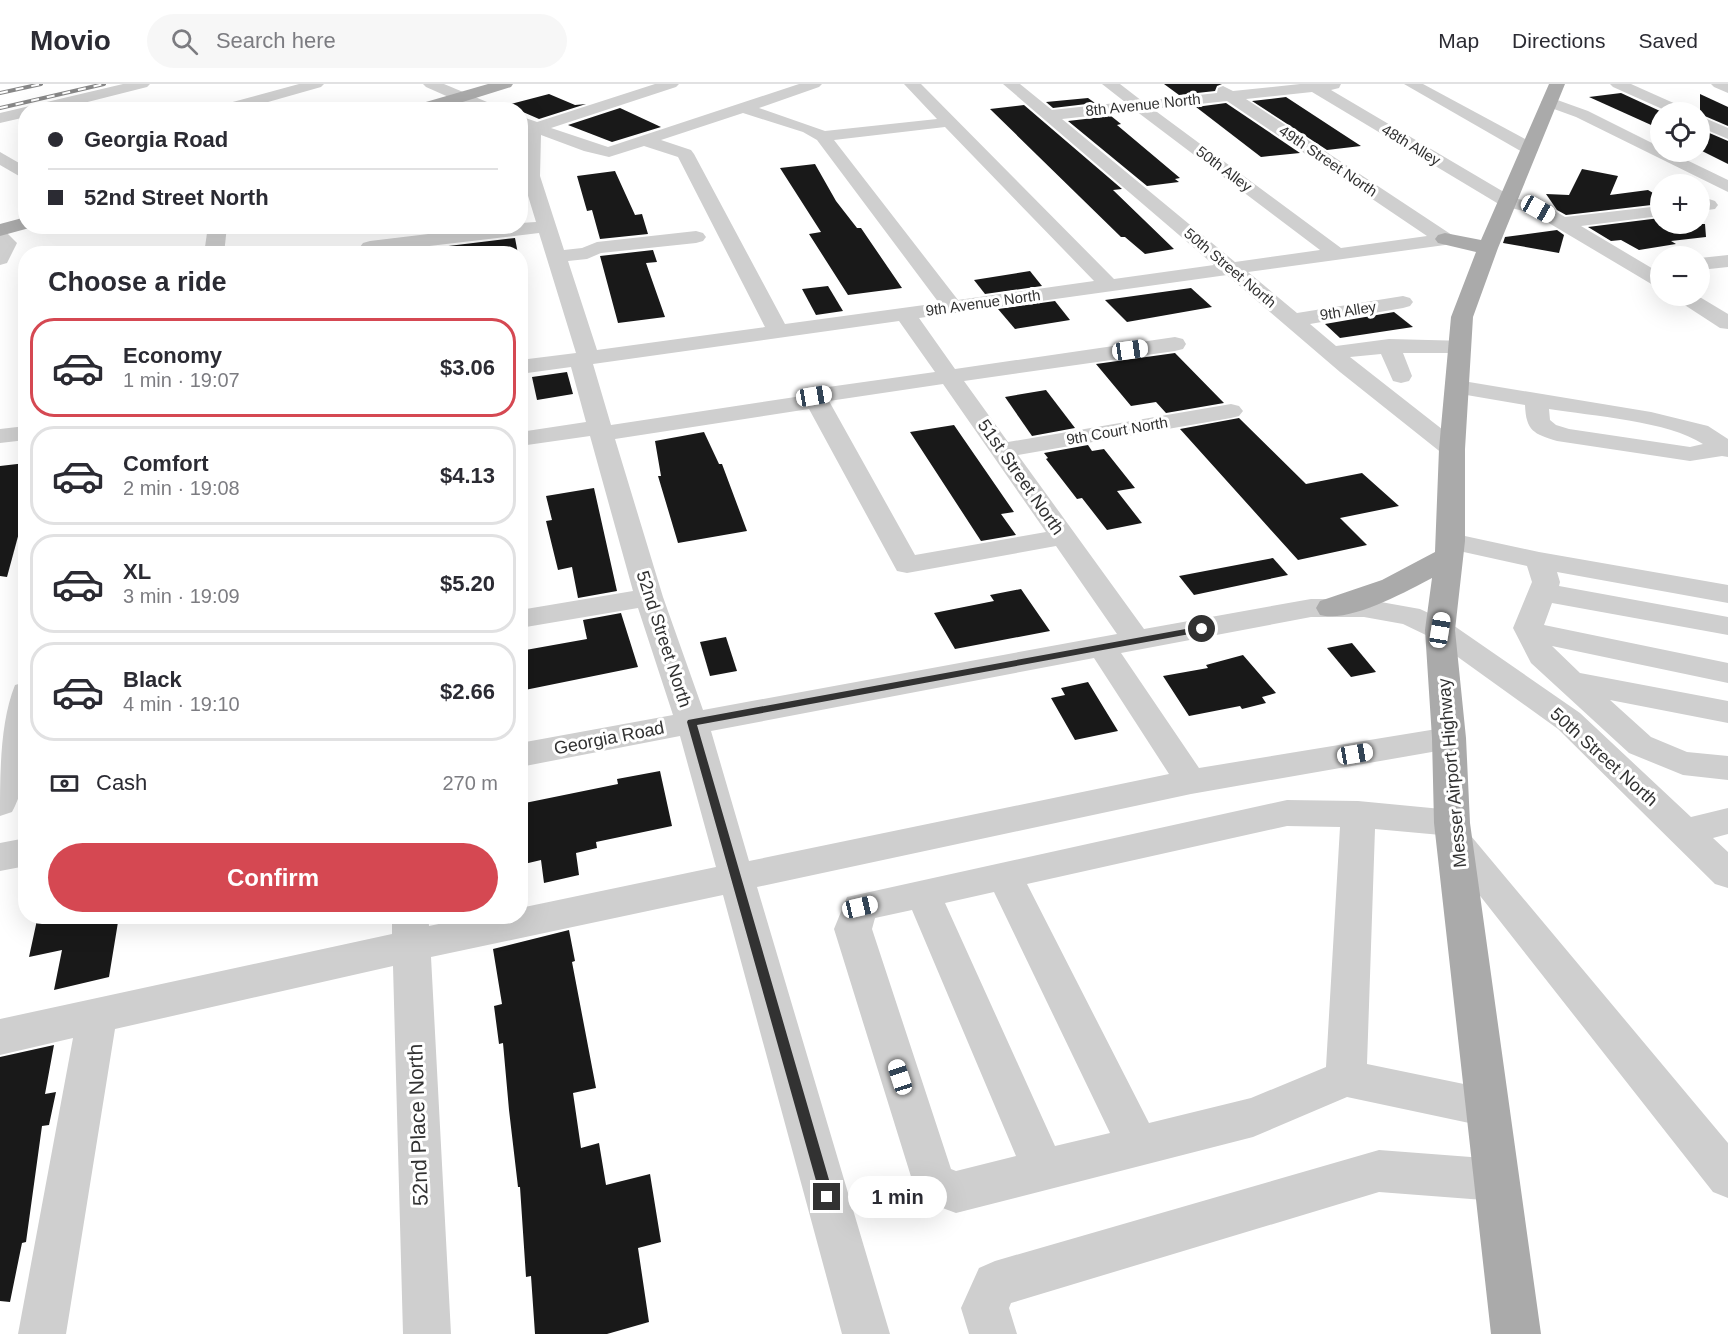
<!DOCTYPE html>
<meta charset="utf-8">
<style>
:root{--surface:#fff;--page:#f7f7f7;--text:#2b2b33;--muted:#7c7c81;--line:#e1e1e2;--accent:#d54852}
body{margin:0;font-family:Helvetica,sans-serif;background:var(--page);color:var(--text);height:100vh;display:flex;flex-direction:column;font-size:22px;white-space:nowrap}
*{box-sizing:border-box;margin:0}
p{font-size:20px;color:var(--muted)}
.icon{flex:none;width:33px;height:33px;fill:none;stroke:currentColor;stroke-width:2;stroke-linecap:round;stroke-linejoin:round}
.map{position:relative;flex:1;overflow:hidden}
.panel{position:absolute;left:18px;top:162px;width:510px;height:678px;display:flex;flex-direction:column;background:var(--surface);border-radius:24px;box-shadow:0 6px 24px #0002}
.panel>*{flex:none}
.top-card{position:absolute;left:18px;top:18px;width:510px;height:132px;border-radius:24px;box-shadow:0 6px 24px #0002;display:grid;align-content:center;height:132px;padding:0 30px;background:var(--surface)}
.fabs{position:absolute;left:1650px;top:18px;display:grid;gap:12px}
.fabs a{display:grid;place-items:center;width:60px;height:60px;border-radius:50%;background:var(--surface);box-shadow:0 6px 24px #0002;font-size:30px}
.end{position:absolute;width:27px;height:27px;margin:-14px;border:8px solid #323232;background:#fff;box-shadow:0 0 0 3px #fff}
.from{border-radius:50%}
.bubble{position:absolute;height:42px;border-radius:21px;background:var(--surface);box-shadow:0 6px 24px #0002;font-size:20px;font-weight:600;line-height:42px;text-align:center}
.car{position:absolute;width:18px;height:36px;margin:-18px -9px;border-radius:8px;box-shadow:0 0 4px 2px #0007;background:linear-gradient(#fff 24%,#345 0 40%,#fff 0 76%,#345 0 86%,#fff 0)}
.top-card b{display:flex;align-items:center;gap:21px;height:57px;font-size:22px}
.top-card b+b{border-top:2px solid var(--line)}
.top-card i{width:15px;height:15px;background:var(--text)}
ul{padding:0;list-style:none}
li{display:flex;align-items:center;gap:18px;height:99px;margin:0 12px 9px;padding:0 18px;border:3px solid var(--line);border-radius:24px}
li div{flex:1}
li b{display:block;font-size:22px}
li em{font-style:normal;font-weight:600}
li.current{border-color:var(--accent)}
li>.icon{width:54px;height:54px;stroke-width:1.5}
h2{padding:0 30px;font-size:27px;line-height:72px}
.pay{display:flex;align-items:center;gap:15px;height:66px;padding:0 30px;font-size:22px}
.pay p{margin-inline-start:auto}
.primary-button{display:flex;gap:12px;margin-top:auto;padding:12px 30px}
.primary-button a{flex:1;height:69px;border-radius:36px;background:var(--accent);color:#fff;font-size:24px;font-weight:600;line-height:69px;text-align:center}
header{display:flex;align-items:center;gap:36px;box-sizing:border-box;height:84px;padding:0 30px;background:var(--surface);border-bottom:2px solid var(--line)}
header strong{font-size:28px}
nav{display:flex;gap:33px;margin-inline-start:auto;font-size:21px}
.search{width:420px;height:54px;background:var(--page);display:flex;align-items:center;gap:15px;box-sizing:border-box;padding:0 21px;border-radius:33px;color:var(--muted);font-size:22px}
.map>svg:first-child{display:block}
</style>
<header>
<strong>Movio</strong>
<div class="search"><svg class="icon" aria-label="search" viewBox="0 0 24 24"><circle cx="10" cy="10" r="6"/><path d="M15 15l6 6"/></svg>Search here</div>
<nav><a>Map</a><a>Directions</a><a>Saved</a></nav>
</header>
<div class="map">
<svg width="1728" height="1250" viewBox="0 0 1728 1250">
<rect width="100%" height="100%" fill="#fff"/>
<g fill="#191919">
<polygon points="1164,0 1222,0 1217,2 1215,7 1179,11"/>
<polygon points="1621,9 1660,27 1660,45 1589,13"/>
<polygon points="549,10 575,21 586,20 539,35 507,21"/>
<polygon points="1700,10 1728,23 1728,42 1700,30"/>
<polygon points="1286,13 1341,49 1361,62 1327,66 1252,17"/>
<polygon points="1088,14 1095,19 1053,24 1046,18"/>
<polygon points="1226,19 1300,69 1261,73 1196,23"/>
<polygon points="1024,21 1122,105 1113,106 1174,165 1145,170 1125,153 1121,153 990,25"/>
<polygon points="620,24 661,43 612,58 568,41"/>
<polygon points="1111,32 1121,40 1117,41 1180,94 1175,95 1179,98 1147,102 1068,37"/>
<polygon points="1700,45 1728,57 1728,80 1700,66"/>
<polygon points="815,80 836,117 857,144 861,144 902,204 848,211 809,150 821,148 780,84"/>
<polygon points="1582,85 1618,92 1610,111 1648,106 1660,113 1660,120 1566,131 1557,126 1546,110 1569,111"/>
<polygon points="615,87 635,131 642,130 648,150 600,155 592,126 587,127 577,92"/>
<polygon points="1660,134 1660,140 1705,140 1706,153 1671,157 1676,160 1639,166 1621,156 1611,157 1588,143"/>
<polygon points="1557,146 1564,151 1559,169 1503,159 1505,153"/>
<polygon points="515,154 518,170 433,170 432,164"/>
<polygon points="653,166 657,178 646,179 665,233 618,239 600,172"/>
<polygon points="1030,187 1042,202 985,210 974,196"/>
<polygon points="828,202 843,227 816,231 802,205"/>
<polygon points="1191,204 1212,223 1127,238 1105,216"/>
<polygon points="1055,217 1070,236 1015,245 998,225"/>
<polygon points="1394,228 1413,243 1340,254 1325,240"/>
<polygon points="1175,269 1224,319 1166,329 1156,318 1131,322 1096,280"/>
<polygon points="567,288 573,310 537,316 532,293"/>
<polygon points="1046,306 1075,344 1032,352 1005,313"/>
<polygon points="1239,334 1306,400 1362,389 1399,422 1340,434 1367,461 1298,476 1180,345"/>
<polygon points="954,341 1014,428 1001,430 1016,451 981,457 910,348"/>
<polygon points="704,348 719,380 722,380 747,447 678,459 658,392 661,392 655,357"/>
<polygon points="1088,361 1092,367 1104,365 1135,404 1117,407 1142,439 1107,446 1082,414 1077,415 1046,375 1048,374 1044,369"/>
<polygon points="26,379 26,423 7,493 0,492 0,382"/>
<polygon points="594,404 617,507 578,514 572,483 558,486 546,437 552,436 546,412"/>
<polygon points="1273,474 1288,491 1194,511 1179,492"/>
<polygon points="1021,505 1050,547 955,565 934,529 994,517 990,511"/>
<polygon points="621,529 638,583 520,607 520,567 587,555 583,536"/>
<polygon points="726,553 737,587 710,592 700,558"/>
<polygon points="1352,559 1376,588 1351,593 1327,564"/>
<polygon points="1243,571 1276,609 1262,613 1266,619 1242,625 1240,622 1189,632 1163,592 1208,584 1206,581"/>
<polygon points="1088,598 1118,647 1075,656 1051,614 1065,611 1061,604"/>
<polygon points="660,687 672,742 596,758 597,764 576,769 579,791 544,799 541,776 520,781 520,720 618,700 617,695"/>
<polygon points="52,832 119,832 109,893 54,906 62,866 29,873 37,836"/>
<polygon points="569,846 575,877 572,878 596,1004 573,1009 581,1064 599,1059 606,1101 650,1090 661,1158 638,1164 649,1238 607,1250 535,1250 531,1192 526,1193 520,1103 518,1103 509,1026 503,959 499,960 494,922 502,920 493,865"/>
<polygon points="54,961 45,1010 56,1008 49,1041 42,1042 26,1158 22,1159 10,1218 0,1217 0,973"/>
</g>
<g fill="none" stroke-linecap="round" stroke-linejoin="round">
<g fill="#cfcfcf" fill-rule="evenodd">
<polygon points="123,0 150,0 147,3 56,26 26,26 26,33 0,39 0,29"/>
<polygon points="299,0 324,0 321,3 240,26 212,26 214,23"/>
<polygon points="423,0 444,0 499,23 501,26 478,26 426,3"/>
<path d="M655 0H679L676 3 551 44 608 63 799 0H822L819 3 759 24 825 47 937 35 904 0H921L1114 195 1214 181 1003 0H1020L1052 26 1125 18 1102 0H1120L1142 17 1217 9 1218 4 1223 2 1233 7 1300 0H1341L1339 4 1331 6 1514 114 1545 121 1565 133 1660 122V132L1581 142 1660 189V203L1653 201 1532 129 1502 122 1312 8 1246 15 1452 151 1455 155 1452 159 1445 161 1248 188 1297 229 1403 212 1410 214 1413 218 1410 222 1403 224 1310 240 1336 262 1389 255 1468 257 1471 262 1468 267 1460 269H1403L1412 292 1409 297 1401 299 1393 297 1381 270 1350 273 1461 360 1464 365 1461 370 1452 372 1443 370 1340 288 1227 191 919 234 955 285 1175 253 1183 255 1186 260 1183 265 1175 267 964 297 1008 358 1231 320 1239 322 1243 327 1239 332 1231 334 1018 371 1144 545 1311 515H1364L1420 525 1450 539 1580 629 1691 733 1728 724V750L1713 754 1728 768V804L1715 800 1558 645 1430 553 1403 540 1364 533H1311L1121 569 1199 684 1449 643 1460 646 1465 654 1460 662 1449 665 1191 710 757 803 890 1250H842L723 811 431 873 451 1250H403L393 882 115 945 66 1250H18L73 954 0 971V935L392 850V832H428L429 842 477 832H520V824L716 783 680 652 520 683V659L673 631 638 524 520 544V526L633 507 590 352 520 362V348L586 338 571 283 520 290V276L576 269 539 149 370 169 363 167 360 163 363 159 370 157 495 142H520V139L536 138 522 92 525 49 520 43V32L537 38ZM1227 17 1427 152 1341 164 1153 25ZM1136 27 1320 166 1235 178 1062 35ZM743 29 803 48 817 56 939 219 785 240 694 70 691 66 661 56ZM945 43 1094 197 958 216 834 56ZM541 51 584 67 609 73 644 62 678 73 765 243 597 266 568 177 587 175 601 169 696 159 703 157 706 153 703 149 696 147 597 158 582 164 564 166 540 92ZM899 237 935 288 814 305 806 307 802 312 611 341 593 280ZM943 300 1046 448 915 471 829 317ZM809 325 897 487 907 489 1056 462 1117 550 703 626 663 513 615 355ZM1094 574 1169 690 749 777 711 647Z"/>
<polygon points="1404,0 1423,0 1536,61 1538,65 1536,69 1524,69"/>
<polygon points="1610,0 1631,0 1687,25 1689,28 1669,28 1613,3"/>
<polygon points="1711,0 1728,0 1728,9 1714,3"/>
<polygon points="1549,13 1588,27 1660,63 1660,68 1670,68 1728,96 1728,108 1576,33 1543,21 1541,18"/>
<polygon points="1700,32 1728,44 1728,55 1700,43"/>
<polygon points="0,68 26,83 26,96 0,81"/>
<polygon points="1709,115 1715,117 1718,121 1715,125 1700,127 1700,117"/>
<polygon points="208,142 227,142 224,170 204,170"/>
<polygon points="0,147 7,149 17,159 7,179 0,181"/>
<polygon points="1728,171 1728,183 1700,186 1700,174"/>
<polygon points="1674,212 1698,212 1728,230 1728,245 1720,244 1677,216"/>
<path d="M1457 296 1651 328 1708 342 1728 355V373L1722 372 1690 377 1557 357C1534 350 1526 347 1525 321L1449 308 1445 303 1449 298ZM1549 325C1592 332 1668 337 1703 360L1690 363 1569 345 1556 341 1550 336Z"/>
<polygon points="26,342 26,356 0,359 0,345"/>
<polygon points="1451,449 1539,468 1728,501 1728,519 1557,488 1560,498 1559,502 1728,533 1728,551 1552,519 1544,541 1728,579 1728,599 1552,562 1580,589 1728,617 1728,639 1610,616 1651,653 1687,668 1728,672 1728,696 1683,691 1629,669 1531,579 1513,544 1532,498 1527,482 1441,463 1437,457 1441,451"/>
<path d="M26 598C26 640 33 690 12 728L0 732C0 690 0 638 15 601Z"/>
<path d="M1287 716 1358 717 1452 726 1464 730 1469 739 1466 746 1728 1059V1114L1713 1108 1444 766 1439 756 1441 751 1375 745 1367 980 1488 1005 1503 1010 1509 1024 1503 1038 1488 1043 1347 1013 1253 1053 956 1129 918 1115 834 845 847 813ZM1287 742 1340 743 1326 983 1251 1014 1149 1039 1027 800ZM994 808 1110 1049 1055 1062 945 819ZM912 826 1016 1072 956 1087 951 1085 872 845 875 834Z"/>
<polygon points="26,754 26,782 0,787 0,759"/>
<polygon points="1379,1066 1497,1075 1512,1081 1519,1096 1512,1111 1497,1117 1379,1108 1011,1219 1009,1224 1017,1250 969,1250 961,1224 979,1184 995,1177"/>
</g>
<g fill="#aaa" fill-rule="evenodd">
<polygon points="488,0 513,0 511,3 437,26 410,26 412,22"/>
<path d="M1549 0H1565L1498 164 1473 233 1465 365V457L1455 546 1466 654 1470 739 1541 1250H1491L1434 739 1432 654 1425 546 1432 494C1405 508 1350 539 1320 531L1316 524 1320 517 1382 496 1435 468 1439 365 1451 233 1476 168 1438 159 1435 155 1438 151 1445 149 1481 156Z"/>
<polygon points="26,133 26,142 33,143 0,152 0,140"/>
</g>
<g stroke="#878787" stroke-width="4">
<g id="rail">
<polyline points="0,9 41,0"/>
<polyline points="0,24 104,0"/>
</g>
</g>
<use href="#rail" stroke="#fff" stroke-width="2" stroke-dasharray="8" stroke-linecap="butt"/>
</g>
<polygon fill="#323232" points="1202,542 1207,545 1206,547 697,641 834,1113 832,1118 827,1120 822,1118 687,638 688,636"/>
<g text-anchor="middle" stroke-width="6" stroke-linejoin="round" paint-order="stroke">
<g font-size="15" fill="#323232" stroke="#fff">
<text transform="translate(1143 21) rotate(-6)" y="5">8th Avenue North</text>
<text transform="translate(1411 61) rotate(31)" y="5">48th Alley</text>
<text transform="translate(1328 77) rotate(34)" y="5">49th Street North</text>
<text transform="translate(1224 85) rotate(37)" y="5">50th Alley</text>
<text transform="translate(1230 184) rotate(40)" y="5">50th Street North</text>
<text transform="translate(983 219) rotate(-8)" y="5">9th Avenue North</text>
<text transform="translate(1348 227) rotate(-9)" y="5">9th Alley</text>
<text transform="translate(1117 347) rotate(-10)" y="5">9th Court North</text>
</g>
<g font-size="18" fill="#323232" stroke="#fff">
<text transform="translate(1021 393) rotate(55)" y="6">51st Street North</text>
<text transform="translate(664 555) rotate(72)" y="6">52nd Street North</text>
<text transform="translate(609 654) rotate(-11)" y="6">Georgia Road</text>
<text transform="translate(1604 673) rotate(42)" y="6">50th Street North</text>
<text transform="translate(1452 689) rotate(-95)" y="6">Messer Airport Highway</text>
</g>
<g font-size="21" fill="#323232" stroke="#fff">
<text transform="translate(418 1041) rotate(-92)" y="7">52nd Place North</text>
</g>
</g>
</svg>
<div class="fabs">
<a><svg class="icon" aria-label="locate" viewBox="0 0 24 24"><circle cx="12" cy="12" r="6"/><path d="M12 2v4M12 18v4M2 12h4M18 12h4"/></svg></a>
<a>+</a>
<a>−</a>
</div>
<i class="end from" style="left:1202px;top:545px"></i>
<i class="end" style="left:827px;top:1113px"></i>
<div class="bubble" style="left:848px;top:1092px;width:99px">1 min</div>
<i class="car" style="left:1538px;top:125px;rotate:119deg"></i>
<i class="car" style="left:1130px;top:266px;rotate:82deg"></i>
<i class="car" style="left:814px;top:312px;rotate:81deg"></i>
<i class="car" style="left:1440px;top:546px;rotate:9deg"></i>
<i class="car" style="left:1355px;top:670px;rotate:80deg"></i>
<i class="car" style="left:860px;top:823px;rotate:77deg"></i>
<i class="car" style="left:900px;top:993px;rotate:342deg"></i>
<div class="top-card">
<b><i class="from"></i>Georgia Road</b>
<b><i></i>52nd Street North</b>
</div>
<section class="panel">
<h2>Choose a ride</h2>
<ul>
<li class="current"><svg class="icon" aria-label="car" viewBox="0 0 24 24"><path d="M5 17H2v-5l4-1 3-4h7l3 4 3 1v5h-3M9 17h6M6 11h13"/><circle cx="7" cy="17" r="2"/><circle cx="17" cy="17" r="2"/></svg><div><b>Economy</b><p>1 min · 19:07</p></div><em>$3.06</em></li>
<li><svg class="icon" aria-label="car" viewBox="0 0 24 24"><path d="M5 17H2v-5l4-1 3-4h7l3 4 3 1v5h-3M9 17h6M6 11h13"/><circle cx="7" cy="17" r="2"/><circle cx="17" cy="17" r="2"/></svg><div><b>Comfort</b><p>2 min · 19:08</p></div><em>$4.13</em></li>
<li><svg class="icon" aria-label="car" viewBox="0 0 24 24"><path d="M5 17H2v-5l4-1 3-4h7l3 4 3 1v5h-3M9 17h6M6 11h13"/><circle cx="7" cy="17" r="2"/><circle cx="17" cy="17" r="2"/></svg><div><b>XL</b><p>3 min · 19:09</p></div><em>$5.20</em></li>
<li><svg class="icon" aria-label="car" viewBox="0 0 24 24"><path d="M5 17H2v-5l4-1 3-4h7l3 4 3 1v5h-3M9 17h6M6 11h13"/><circle cx="7" cy="17" r="2"/><circle cx="17" cy="17" r="2"/></svg><div><b>Black</b><p>4 min · 19:10</p></div><em>$2.66</em></li>
</ul>
<div class="pay"><svg class="icon" aria-label="cash" viewBox="0 0 24 24"><path d="M3 7h18v10H3z"/><circle cx="12" cy="12" r="2"/></svg>Cash<p>270 m</p></div>
<div class="primary-button"><a>Confirm</a></div>
</section>
</div>
